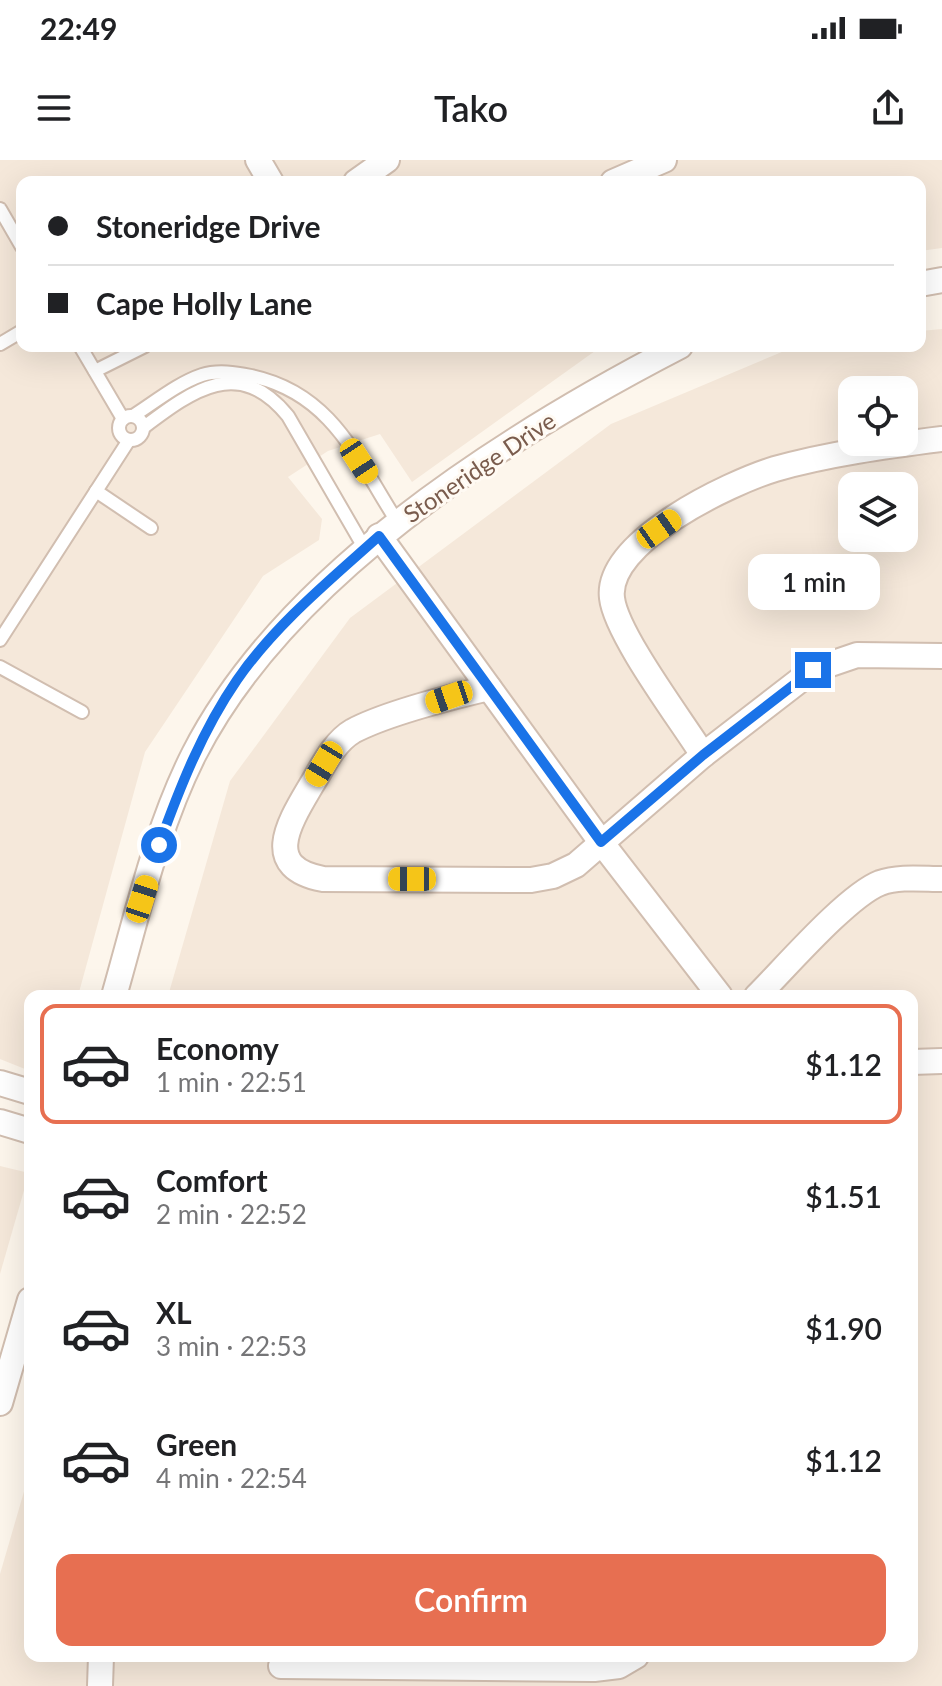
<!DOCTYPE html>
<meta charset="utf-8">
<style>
:root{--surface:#fff;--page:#f6f6f6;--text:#202124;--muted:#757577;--line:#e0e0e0;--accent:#e76f51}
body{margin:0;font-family:Lato,sans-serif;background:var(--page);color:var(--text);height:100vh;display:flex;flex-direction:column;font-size:30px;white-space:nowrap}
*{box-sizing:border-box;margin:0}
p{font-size:26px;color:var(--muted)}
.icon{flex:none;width:44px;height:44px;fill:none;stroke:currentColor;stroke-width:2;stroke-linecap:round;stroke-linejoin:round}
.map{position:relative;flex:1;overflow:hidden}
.details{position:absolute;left:24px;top:830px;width:894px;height:672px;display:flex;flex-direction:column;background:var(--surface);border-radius:16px;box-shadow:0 8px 32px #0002}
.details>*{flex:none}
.top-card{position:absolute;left:16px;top:16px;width:910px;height:176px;border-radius:16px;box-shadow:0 8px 32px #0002;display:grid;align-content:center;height:176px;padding:0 32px;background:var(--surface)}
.fabs{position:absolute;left:838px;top:216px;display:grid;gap:16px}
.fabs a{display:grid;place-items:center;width:80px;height:80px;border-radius:16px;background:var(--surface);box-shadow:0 8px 32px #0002;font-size:40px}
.end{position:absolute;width:36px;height:36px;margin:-18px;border:10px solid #1a73e8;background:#fff;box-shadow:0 0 0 4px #fff}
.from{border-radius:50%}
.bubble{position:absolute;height:56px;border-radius:16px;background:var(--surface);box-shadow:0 8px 32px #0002;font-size:26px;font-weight:600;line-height:56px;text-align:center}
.car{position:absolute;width:24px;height:48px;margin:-24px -12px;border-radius:10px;box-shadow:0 0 6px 2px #0007;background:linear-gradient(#f5c518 24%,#345 0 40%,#f5c518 0 76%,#345 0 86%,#f5c518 0)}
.top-card b{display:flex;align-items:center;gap:28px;height:76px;font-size:30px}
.top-card b+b{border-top:2px solid var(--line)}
.top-card i{width:20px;height:20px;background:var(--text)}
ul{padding:14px 0 0;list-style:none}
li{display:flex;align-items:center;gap:24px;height:120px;margin:0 16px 12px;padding:0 16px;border:4px solid transparent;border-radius:16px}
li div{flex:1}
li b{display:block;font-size:30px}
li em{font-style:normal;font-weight:600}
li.selected{border-color:var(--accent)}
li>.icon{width:72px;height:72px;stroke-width:1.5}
.primary-button{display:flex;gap:16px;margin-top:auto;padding:16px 32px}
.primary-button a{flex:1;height:92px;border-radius:16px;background:var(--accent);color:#fff;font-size:32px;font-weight:600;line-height:92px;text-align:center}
.status{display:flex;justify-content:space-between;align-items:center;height:56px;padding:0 40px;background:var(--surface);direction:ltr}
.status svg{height:22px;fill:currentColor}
header{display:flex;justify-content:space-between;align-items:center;height:104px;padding:0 32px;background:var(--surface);font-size:36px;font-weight:600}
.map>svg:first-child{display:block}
</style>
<div class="status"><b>22:49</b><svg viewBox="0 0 49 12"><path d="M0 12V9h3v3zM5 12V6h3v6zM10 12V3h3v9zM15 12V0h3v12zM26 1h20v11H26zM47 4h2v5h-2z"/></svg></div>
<header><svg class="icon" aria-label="menu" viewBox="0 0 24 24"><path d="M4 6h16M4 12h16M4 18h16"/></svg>Tako<svg class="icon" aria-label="share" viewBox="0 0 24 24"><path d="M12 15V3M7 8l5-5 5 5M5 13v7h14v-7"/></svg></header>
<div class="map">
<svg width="942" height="1526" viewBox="0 0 942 1526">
<rect width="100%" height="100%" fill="#fdf6ec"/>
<g fill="#f5e8da" fill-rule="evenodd">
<polygon points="0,0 942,0 942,88 920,91 920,22 22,22 22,186 602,186 412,322 380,274 328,291 288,317 322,359 319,380 263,416 145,592 78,836 30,836 30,911 0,899"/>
<path d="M942 169V1526H0V1414L30 1311V1496H912V836H168L230 621 350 458 611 264 796 186H920V171ZM852 230H904V282H852ZM852 326H904V378H852Z"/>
<polygon points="0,1006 29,1013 0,1114"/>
</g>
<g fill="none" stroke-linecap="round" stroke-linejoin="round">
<g stroke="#d1beb0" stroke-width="16">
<g id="lane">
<polyline points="0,49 22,87"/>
<polyline points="0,184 22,171"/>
<polyline points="80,186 123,259"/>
<polyline points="95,211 145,186"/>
<circle cx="131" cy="268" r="12"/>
<path d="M133 256C155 242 178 223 202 215 218 210 236 213 251 216 332 233 357 299 398 363"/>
<path d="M144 267C193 230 239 196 288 256L365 389"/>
<polyline points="96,331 151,368"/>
<polyline points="0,480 129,280"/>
<polyline points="0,507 82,552"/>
</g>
</g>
<g stroke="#d1beb0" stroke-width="28">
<g id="street">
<polyline points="258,0 271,22"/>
<polyline points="356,22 387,0"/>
<polyline points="613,22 664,0"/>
<polyline points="920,124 942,120"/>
<polyline points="379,376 601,682 720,836"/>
<path d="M489 528C451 537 387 553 353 571 334 582 323 606 312 624 291 660 259 707 323 719L531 720 553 716 576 705 703 595 813 510 857 495 942 496"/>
<path d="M703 595C681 560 616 474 612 438 605 382 729 323 775 309 828 294 886 286 942 279"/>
<path d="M114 836C137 756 156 669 194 594 286 414 504 277 680 186"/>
<path d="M757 836C785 808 847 736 880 723 899 716 923 719 942 719"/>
<polyline points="912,902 942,901"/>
<polyline points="0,923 30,932"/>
<polyline points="0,962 30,971"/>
<polyline points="0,1243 30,1140"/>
<polyline points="281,1506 594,1509 619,1506 636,1496"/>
<polyline points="100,1526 101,1496"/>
</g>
</g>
<use href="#lane" stroke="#fff" stroke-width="12"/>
<use href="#street" stroke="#fff" stroke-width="24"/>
</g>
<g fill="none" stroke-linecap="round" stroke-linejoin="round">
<path stroke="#1a73e8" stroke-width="10" d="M159 685C180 627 202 571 237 520 275 465 330 420 379 376L601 682 703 595 813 510"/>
</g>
<g text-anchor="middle" stroke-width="6" stroke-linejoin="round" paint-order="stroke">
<g font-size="24" fill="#7a5c4d" stroke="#fffaf3">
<text transform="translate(480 308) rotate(-34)" y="8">Stoneridge Drive</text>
</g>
</g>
</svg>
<div class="fabs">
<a><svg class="icon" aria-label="locate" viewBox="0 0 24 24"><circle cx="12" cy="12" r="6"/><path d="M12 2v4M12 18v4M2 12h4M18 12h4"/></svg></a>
<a><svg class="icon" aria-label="layers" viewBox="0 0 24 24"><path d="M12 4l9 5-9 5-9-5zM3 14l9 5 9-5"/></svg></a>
</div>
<i class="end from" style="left:159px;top:685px"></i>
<i class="end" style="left:813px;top:510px"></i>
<div class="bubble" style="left:748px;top:394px;width:132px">1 min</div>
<i class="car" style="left:359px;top:301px;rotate:147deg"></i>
<i class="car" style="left:659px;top:369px;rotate:55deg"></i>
<i class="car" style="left:449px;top:537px;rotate:251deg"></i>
<i class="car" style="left:324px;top:604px;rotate:211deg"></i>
<i class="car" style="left:412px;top:719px;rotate:270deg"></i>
<i class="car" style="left:142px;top:739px;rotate:18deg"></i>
<div class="top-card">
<b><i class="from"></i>Stoneridge Drive</b>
<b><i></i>Cape Holly Lane</b>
</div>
<section class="details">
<ul>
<li class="selected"><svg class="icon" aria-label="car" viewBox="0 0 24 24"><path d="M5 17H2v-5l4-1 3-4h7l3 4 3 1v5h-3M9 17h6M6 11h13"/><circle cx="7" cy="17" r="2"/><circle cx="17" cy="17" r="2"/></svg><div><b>Economy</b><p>1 min · 22:51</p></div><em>$1.12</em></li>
<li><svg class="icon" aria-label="car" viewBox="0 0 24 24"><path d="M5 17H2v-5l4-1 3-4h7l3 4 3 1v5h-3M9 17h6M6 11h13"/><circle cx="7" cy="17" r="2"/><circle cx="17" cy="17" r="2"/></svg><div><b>Comfort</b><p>2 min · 22:52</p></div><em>$1.51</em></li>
<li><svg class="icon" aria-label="car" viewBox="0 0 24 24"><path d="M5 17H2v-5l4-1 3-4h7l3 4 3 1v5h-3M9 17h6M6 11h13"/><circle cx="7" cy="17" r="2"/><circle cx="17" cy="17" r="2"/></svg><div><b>XL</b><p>3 min · 22:53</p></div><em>$1.90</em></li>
<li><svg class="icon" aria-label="car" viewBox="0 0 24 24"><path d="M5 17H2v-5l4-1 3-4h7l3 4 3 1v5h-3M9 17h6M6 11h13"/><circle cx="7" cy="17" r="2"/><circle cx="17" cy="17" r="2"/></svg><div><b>Green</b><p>4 min · 22:54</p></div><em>$1.12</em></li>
</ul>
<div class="primary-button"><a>Confirm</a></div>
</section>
</div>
